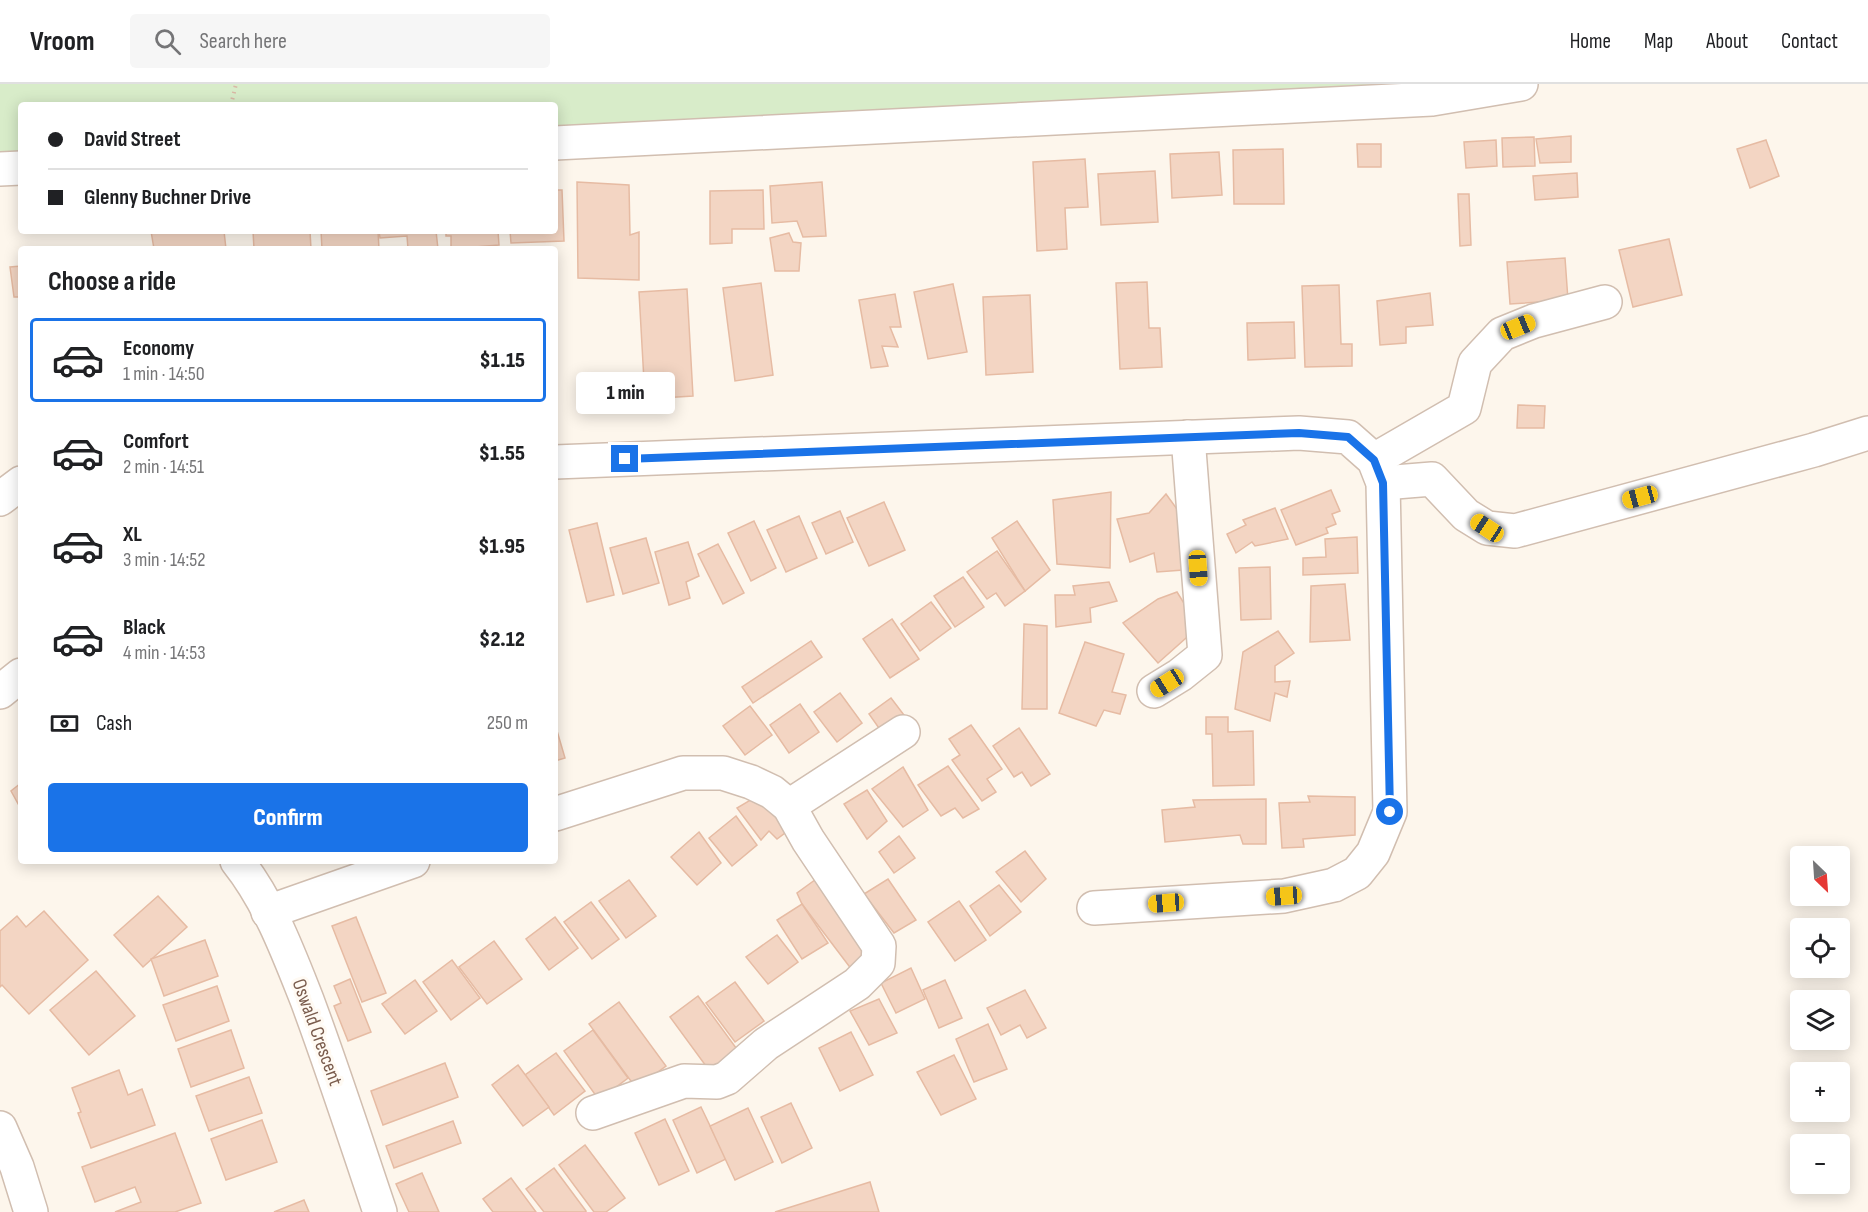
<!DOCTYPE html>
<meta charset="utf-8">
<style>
:root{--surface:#fff;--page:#f6f6f6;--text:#202124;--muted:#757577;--line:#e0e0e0;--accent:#1a73e8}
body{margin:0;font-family:"Sofia Sans Condensed",sans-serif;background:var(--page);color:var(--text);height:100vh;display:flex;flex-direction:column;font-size:22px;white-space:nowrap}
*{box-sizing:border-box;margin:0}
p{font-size:20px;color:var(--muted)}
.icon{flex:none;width:33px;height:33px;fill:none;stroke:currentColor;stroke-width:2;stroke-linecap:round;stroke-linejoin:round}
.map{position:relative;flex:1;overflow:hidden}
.details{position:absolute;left:18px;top:162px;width:540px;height:618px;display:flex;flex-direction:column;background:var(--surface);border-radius:6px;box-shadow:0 3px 15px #0003}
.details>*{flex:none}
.banner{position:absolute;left:18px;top:18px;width:540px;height:132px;border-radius:6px;box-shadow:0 3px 15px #0003;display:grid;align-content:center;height:132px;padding:0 30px;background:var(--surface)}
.needle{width:39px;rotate:155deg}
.controls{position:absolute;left:1790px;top:762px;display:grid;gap:12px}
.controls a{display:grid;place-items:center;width:60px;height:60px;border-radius:6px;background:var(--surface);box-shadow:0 3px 15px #0003;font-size:30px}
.end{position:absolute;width:27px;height:27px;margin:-14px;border:8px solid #1a73e8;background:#fff;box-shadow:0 0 0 3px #fff}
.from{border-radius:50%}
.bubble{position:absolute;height:42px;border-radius:6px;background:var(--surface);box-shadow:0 3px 15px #0003;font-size:20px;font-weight:800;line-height:42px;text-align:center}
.car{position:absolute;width:18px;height:36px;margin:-18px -9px;border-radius:8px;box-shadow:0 0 4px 2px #0007;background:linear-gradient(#f5c518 24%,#345 0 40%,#f5c518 0 76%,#345 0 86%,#f5c518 0)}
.banner b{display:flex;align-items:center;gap:21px;height:57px;font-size:22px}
.banner b+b{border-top:2px solid var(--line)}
.banner i{width:15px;height:15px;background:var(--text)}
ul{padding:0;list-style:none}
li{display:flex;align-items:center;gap:18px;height:84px;margin:0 12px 9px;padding:0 18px;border:3px solid transparent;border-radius:6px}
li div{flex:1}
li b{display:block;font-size:22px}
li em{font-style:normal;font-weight:800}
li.on{border-color:var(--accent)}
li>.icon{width:54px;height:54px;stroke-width:1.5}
h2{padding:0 30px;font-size:27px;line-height:72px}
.pay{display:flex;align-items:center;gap:15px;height:66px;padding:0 30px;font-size:22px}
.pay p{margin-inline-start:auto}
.cta{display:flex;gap:12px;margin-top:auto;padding:12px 30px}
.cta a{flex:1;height:69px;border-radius:6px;background:var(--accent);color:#fff;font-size:24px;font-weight:800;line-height:69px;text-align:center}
header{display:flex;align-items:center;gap:36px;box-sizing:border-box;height:84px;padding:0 30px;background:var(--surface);border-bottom:2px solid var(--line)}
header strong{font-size:28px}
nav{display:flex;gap:33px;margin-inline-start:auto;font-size:21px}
.search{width:420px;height:54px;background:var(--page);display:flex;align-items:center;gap:15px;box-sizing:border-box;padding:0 21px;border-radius:6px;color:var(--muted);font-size:22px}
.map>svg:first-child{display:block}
</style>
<header>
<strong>Vroom</strong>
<div class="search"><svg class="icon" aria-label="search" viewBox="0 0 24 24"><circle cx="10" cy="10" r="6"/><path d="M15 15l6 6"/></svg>Search here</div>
<nav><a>Home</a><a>Map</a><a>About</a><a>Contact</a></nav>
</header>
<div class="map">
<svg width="1868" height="1128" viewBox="0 0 1868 1128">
<rect width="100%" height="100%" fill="#fdf6ec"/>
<polygon fill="#d8ecc9" points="0,0 1498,0 555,59 555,21 21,21 21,84 0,85"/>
<g fill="#f3d5c3" stroke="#e6bba3" stroke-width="1.5">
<polygon points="1571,52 1571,78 1540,79 1536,55"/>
<polygon points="1534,53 1535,82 1503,83 1502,54"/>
<polygon points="1496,56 1497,82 1466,84 1464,58"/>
<polygon points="1766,56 1779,92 1750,104 1737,65"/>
<polygon points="1357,60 1381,60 1381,83 1358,83"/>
<polygon points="1283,65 1284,120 1234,120 1233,66"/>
<polygon points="1219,68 1222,111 1172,114 1170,70"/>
<polygon points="1085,75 1088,123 1065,124 1067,165 1037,167 1033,78"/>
<polygon points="1155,87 1158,138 1101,141 1098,90"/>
<polygon points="1577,89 1578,113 1535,116 1533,92"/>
<polygon points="577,98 629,101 630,151 639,148 639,196 578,194"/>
<polygon points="822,98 826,152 803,153 797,137 772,139 770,102"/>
<polygon points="555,106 562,106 564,157 511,159 510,147 555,147"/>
<polygon points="763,106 764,145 732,145 732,159 710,160 710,107"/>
<polygon points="1458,110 1469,110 1471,161 1460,162"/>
<polygon points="151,147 224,147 226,165 154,165"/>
<polygon points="253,147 310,147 311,165 254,165"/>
<polygon points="321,147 378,147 379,165 322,165"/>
<polygon points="379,147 436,147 438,165 408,165 407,152 380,154"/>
<polygon points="446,147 498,147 499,161 451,165 451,152 446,152"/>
<polygon points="789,149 793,158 801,159 799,187 775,187 770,154"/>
<polygon points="1669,155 1682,211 1633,223 1619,166"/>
<polygon points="1565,174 1568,216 1510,220 1507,178"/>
<polygon points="21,182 21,213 14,213 10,183"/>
<polygon points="1147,198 1149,244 1160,244 1162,283 1120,285 1116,199"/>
<polygon points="761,199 773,291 735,297 723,204"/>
<polygon points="953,200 967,268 928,275 914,208"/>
<polygon points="1339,201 1341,260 1352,260 1352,282 1305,283 1302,202"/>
<polygon points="687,205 693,312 645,315 639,208"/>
<polygon points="1430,209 1433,241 1406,243 1406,259 1380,261 1377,217"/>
<polygon points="895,210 901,243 890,243 898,263 882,262 888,282 871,284 859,216"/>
<polygon points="1030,211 1033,288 986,291 983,213"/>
<polygon points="1294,238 1295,274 1248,276 1247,239"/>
<polygon points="1518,321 1545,322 1544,344 1517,344"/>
<polygon points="1331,406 1340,427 1332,430 1336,440 1326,444 1328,449 1296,461 1281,426"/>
<polygon points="1111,408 1110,484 1057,480 1053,416"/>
<polygon points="1166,410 1182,432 1183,486 1157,488 1154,469 1130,478 1117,435 1149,429"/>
<polygon points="884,418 905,466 869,482 847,434"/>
<polygon points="1275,424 1288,455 1255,462 1252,458 1236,469 1227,450 1246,441 1243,436"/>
<polygon points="840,427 853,458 826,470 812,439"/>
<polygon points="799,432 817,474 786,488 767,446"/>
<polygon points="754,437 776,484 751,497 728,449"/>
<polygon points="1017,437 1050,486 1025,507 992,454"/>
<polygon points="597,439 614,511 587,518 569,446"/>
<polygon points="1357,453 1358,489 1303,491 1303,474 1326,473 1325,455"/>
<polygon points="646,454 659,499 623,510 610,464"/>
<polygon points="688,458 699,492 686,498 690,514 669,521 655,468"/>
<polygon points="718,460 744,509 723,520 698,470"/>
<polygon points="997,467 1025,507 1005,522 996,509 987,515 967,488"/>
<polygon points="1270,483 1271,535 1241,536 1239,484"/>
<polygon points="963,493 984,523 955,543 934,512"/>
<polygon points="1109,498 1117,517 1090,524 1091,538 1056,543 1055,511 1075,511 1073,502"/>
<polygon points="1345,500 1350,556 1310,558 1311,502"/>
<polygon points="1177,508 1192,532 1195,546 1158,579 1123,539 1158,515"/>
<polygon points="931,518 951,544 920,567 901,540"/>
<polygon points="892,535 919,575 890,594 863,555"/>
<polygon points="1024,540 1047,542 1047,625 1022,625"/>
<polygon points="1278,547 1294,569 1275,582 1275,598 1290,597 1287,613 1275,609 1270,637 1235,625 1243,568"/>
<polygon points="811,557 822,573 753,619 742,603"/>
<polygon points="1085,558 1124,570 1112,608 1126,611 1120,630 1104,626 1096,642 1059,629"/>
<polygon points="840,609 862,639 837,658 814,628"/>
<polygon points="891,614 904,631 881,647 869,630"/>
<polygon points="800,620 819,648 789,669 770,641"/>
<polygon points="750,622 772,651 745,671 723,642"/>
<polygon points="1206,633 1228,633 1228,648 1253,647 1254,701 1213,702 1212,650 1206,650"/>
<polygon points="555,640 565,674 555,677"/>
<polygon points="971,641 1002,685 987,695 996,708 982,717 952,676 960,671 949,655"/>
<polygon points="1019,644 1050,690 1031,702 1022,688 1014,693 993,662"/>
<polygon points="948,682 979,725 963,734 955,724 941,732 918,701"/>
<polygon points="903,683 928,726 903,743 872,705"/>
<polygon points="21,699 21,725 11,707"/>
<polygon points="867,706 887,737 867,755 844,720"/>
<polygon points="764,708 793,743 777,755 769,747 761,756 737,724"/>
<polygon points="1308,712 1355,713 1355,751 1303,755 1304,763 1282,764 1279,719 1310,718"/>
<polygon points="1266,715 1266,760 1243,760 1240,751 1165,758 1162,726 1195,723 1193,716"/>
<polygon points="736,732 757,761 732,782 709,754"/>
<polygon points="699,748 721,779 697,801 671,773"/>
<polygon points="899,752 915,774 894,789 879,768"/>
<polygon points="1025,767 1046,795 1021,818 996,788"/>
<polygon points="819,793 874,870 852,886 802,820 797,809"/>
<polygon points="888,795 916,836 894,849 864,810"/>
<polygon points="629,796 656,832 626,854 599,817"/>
<polygon points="999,801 1021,828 990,852 970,822"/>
<polygon points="158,812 187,843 143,883 114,851"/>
<polygon points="959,817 986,856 955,877 928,838"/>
<polygon points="591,818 619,855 592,875 564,838"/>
<polygon points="802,820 828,859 802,875 777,836"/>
<polygon points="44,827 88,876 29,930 2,901 0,903 0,847 17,832 26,843"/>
<polygon points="356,833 386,909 362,918 332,842"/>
<polygon points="555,833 578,864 549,886 526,855"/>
<polygon points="777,851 798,878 768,900 746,873"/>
<polygon points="205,856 218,892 164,912 151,875"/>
<polygon points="494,857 522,895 487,920 459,883"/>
<polygon points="452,876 480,914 451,936 423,898"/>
<polygon points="911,884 925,915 896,929 881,899"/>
<polygon points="96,887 135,932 89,971 50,926"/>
<polygon points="350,895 371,948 348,957 334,922 341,919 334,902"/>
<polygon points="415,896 437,927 405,950 382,920"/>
<polygon points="945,896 962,934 939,944 923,906"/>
<polygon points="735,898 764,937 735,958 706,919"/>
<polygon points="217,902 229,937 176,957 163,921"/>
<polygon points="1025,906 1046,944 1027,954 1020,941 1001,951 987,924"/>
<polygon points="698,912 742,972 714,993 670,933"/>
<polygon points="879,915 897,949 869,961 850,927"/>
<polygon points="619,918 666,982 636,1004 589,940"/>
<polygon points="988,940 1007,985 974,998 956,955"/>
<polygon points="231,946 244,984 191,1003 178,965"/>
<polygon points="593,946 628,994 599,1016 564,967"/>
<polygon points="851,948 873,991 840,1007 819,964"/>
<polygon points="556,969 585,1007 554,1031 525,991"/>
<polygon points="954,971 976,1015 941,1031 917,988"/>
<polygon points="445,979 458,1013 383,1041 371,1007"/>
<polygon points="518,981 549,1023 523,1042 492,1001"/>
<polygon points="119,986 128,1011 142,1005 155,1041 91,1064 78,1029 81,1028 72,1004"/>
<polygon points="249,993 262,1029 209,1047 196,1012"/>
<polygon points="791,1019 812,1064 782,1079 761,1033"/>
<polygon points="701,1023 726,1075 697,1089 673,1036"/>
<polygon points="748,1024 773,1078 735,1096 710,1042"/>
<polygon points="665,1035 689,1087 659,1101 635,1049"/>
<polygon points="262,1036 277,1078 226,1096 211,1055"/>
<polygon points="453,1037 461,1059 394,1084 386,1062"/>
<polygon points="175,1049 201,1119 175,1128 115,1128 141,1118 135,1103 95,1118 82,1083"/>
<polygon points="585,1061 625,1114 606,1128 594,1128 559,1081"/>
<polygon points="554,1084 586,1127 586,1128 544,1128 526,1105"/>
<polygon points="422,1089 439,1128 409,1128 396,1100"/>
<polygon points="511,1094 536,1128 493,1128 483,1115"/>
<polygon points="870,1098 879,1128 775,1128"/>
<polygon points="304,1116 309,1128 274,1128"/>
</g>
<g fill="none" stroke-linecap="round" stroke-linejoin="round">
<g stroke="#d1beb0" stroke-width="36">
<g id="minor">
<polyline points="555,59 1432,15 1521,0"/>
<polyline points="0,85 21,84"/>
<polyline points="1374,376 1464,324 1475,279 1502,250 1534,237 1605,218"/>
<polyline points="555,378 1299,349 1348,353 1374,376 1383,399 1390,728 1373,769 1357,789 1334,801 1284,812 1094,824"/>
<polyline points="1383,399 1432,395 1466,431 1487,444 1515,447 1814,366 1868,349"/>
<polyline points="0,415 21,399"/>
<polyline points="1154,607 1180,591 1205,571 1188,353"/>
<polyline points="0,608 21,591"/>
<polyline points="789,722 903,648"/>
<polyline points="555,730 683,689 723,689 751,698 772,708 789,722 808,756 879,862 878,879 857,900 766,960 727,994 717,998 684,997 593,1029"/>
<path d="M237 777C269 817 288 868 307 916 333 986 356 1057 380 1128"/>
<polyline points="268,828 413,777"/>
<polyline points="0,1044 17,1083 31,1128"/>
</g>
</g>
<polyline stroke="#d9b8a5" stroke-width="4" stroke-dasharray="1.5 4.5" stroke-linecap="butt" points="231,21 236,0"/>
<use href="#minor" stroke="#fff" stroke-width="33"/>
</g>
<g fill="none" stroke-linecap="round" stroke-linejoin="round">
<polyline stroke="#1a73e8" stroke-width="8" points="625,375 1299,349 1348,353 1374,376 1383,399 1390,728"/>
</g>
<g text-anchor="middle" stroke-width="6" stroke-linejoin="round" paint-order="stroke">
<g font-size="20" fill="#7a5c4d" stroke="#fffaf3">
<text transform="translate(318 948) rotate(70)" y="7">Oswald Crescent</text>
</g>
</g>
</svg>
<div class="controls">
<a><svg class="needle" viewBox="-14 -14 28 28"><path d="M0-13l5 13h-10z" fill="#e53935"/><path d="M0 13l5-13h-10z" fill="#757577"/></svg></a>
<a><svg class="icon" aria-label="locate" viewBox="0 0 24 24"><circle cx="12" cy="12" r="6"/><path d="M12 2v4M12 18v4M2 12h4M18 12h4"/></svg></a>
<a><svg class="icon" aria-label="layers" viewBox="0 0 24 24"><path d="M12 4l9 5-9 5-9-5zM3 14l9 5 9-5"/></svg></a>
<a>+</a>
<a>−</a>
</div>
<i class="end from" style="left:1390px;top:728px"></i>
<i class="end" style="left:625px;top:375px"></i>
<div class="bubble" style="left:576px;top:288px;width:99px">1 min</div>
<i class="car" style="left:1518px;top:243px;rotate:68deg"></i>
<i class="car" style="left:1640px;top:413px;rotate:255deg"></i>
<i class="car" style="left:1487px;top:444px;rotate:303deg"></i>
<i class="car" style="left:1198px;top:484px;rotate:176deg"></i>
<i class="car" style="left:1167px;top:599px;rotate:238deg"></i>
<i class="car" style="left:1284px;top:812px;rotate:266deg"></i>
<i class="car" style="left:1166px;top:819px;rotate:266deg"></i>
<div class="banner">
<b><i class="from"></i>David Street</b>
<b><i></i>Glenny Buchner Drive</b>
</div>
<section class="details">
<h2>Choose a ride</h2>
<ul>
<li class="on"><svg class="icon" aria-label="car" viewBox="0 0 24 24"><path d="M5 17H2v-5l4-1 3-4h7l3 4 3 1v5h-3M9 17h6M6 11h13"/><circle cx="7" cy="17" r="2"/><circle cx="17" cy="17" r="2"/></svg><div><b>Economy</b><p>1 min · 14:50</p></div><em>$1.15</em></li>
<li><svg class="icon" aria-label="car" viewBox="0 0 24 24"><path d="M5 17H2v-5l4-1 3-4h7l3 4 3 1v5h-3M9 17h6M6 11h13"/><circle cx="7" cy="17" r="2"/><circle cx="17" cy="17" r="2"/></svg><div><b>Comfort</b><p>2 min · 14:51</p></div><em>$1.55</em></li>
<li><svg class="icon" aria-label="car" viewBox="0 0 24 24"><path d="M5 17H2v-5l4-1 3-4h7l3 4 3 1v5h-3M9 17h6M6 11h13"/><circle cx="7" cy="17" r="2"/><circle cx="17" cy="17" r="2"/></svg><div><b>XL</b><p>3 min · 14:52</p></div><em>$1.95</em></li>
<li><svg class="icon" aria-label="car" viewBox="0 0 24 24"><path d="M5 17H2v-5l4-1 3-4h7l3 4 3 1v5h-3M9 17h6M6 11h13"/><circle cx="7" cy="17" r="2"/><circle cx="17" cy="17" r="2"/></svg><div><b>Black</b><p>4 min · 14:53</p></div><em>$2.12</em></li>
</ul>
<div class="pay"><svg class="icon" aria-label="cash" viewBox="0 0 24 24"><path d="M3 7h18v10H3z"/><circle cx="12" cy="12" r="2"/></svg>Cash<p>250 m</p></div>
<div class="cta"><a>Confirm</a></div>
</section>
</div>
